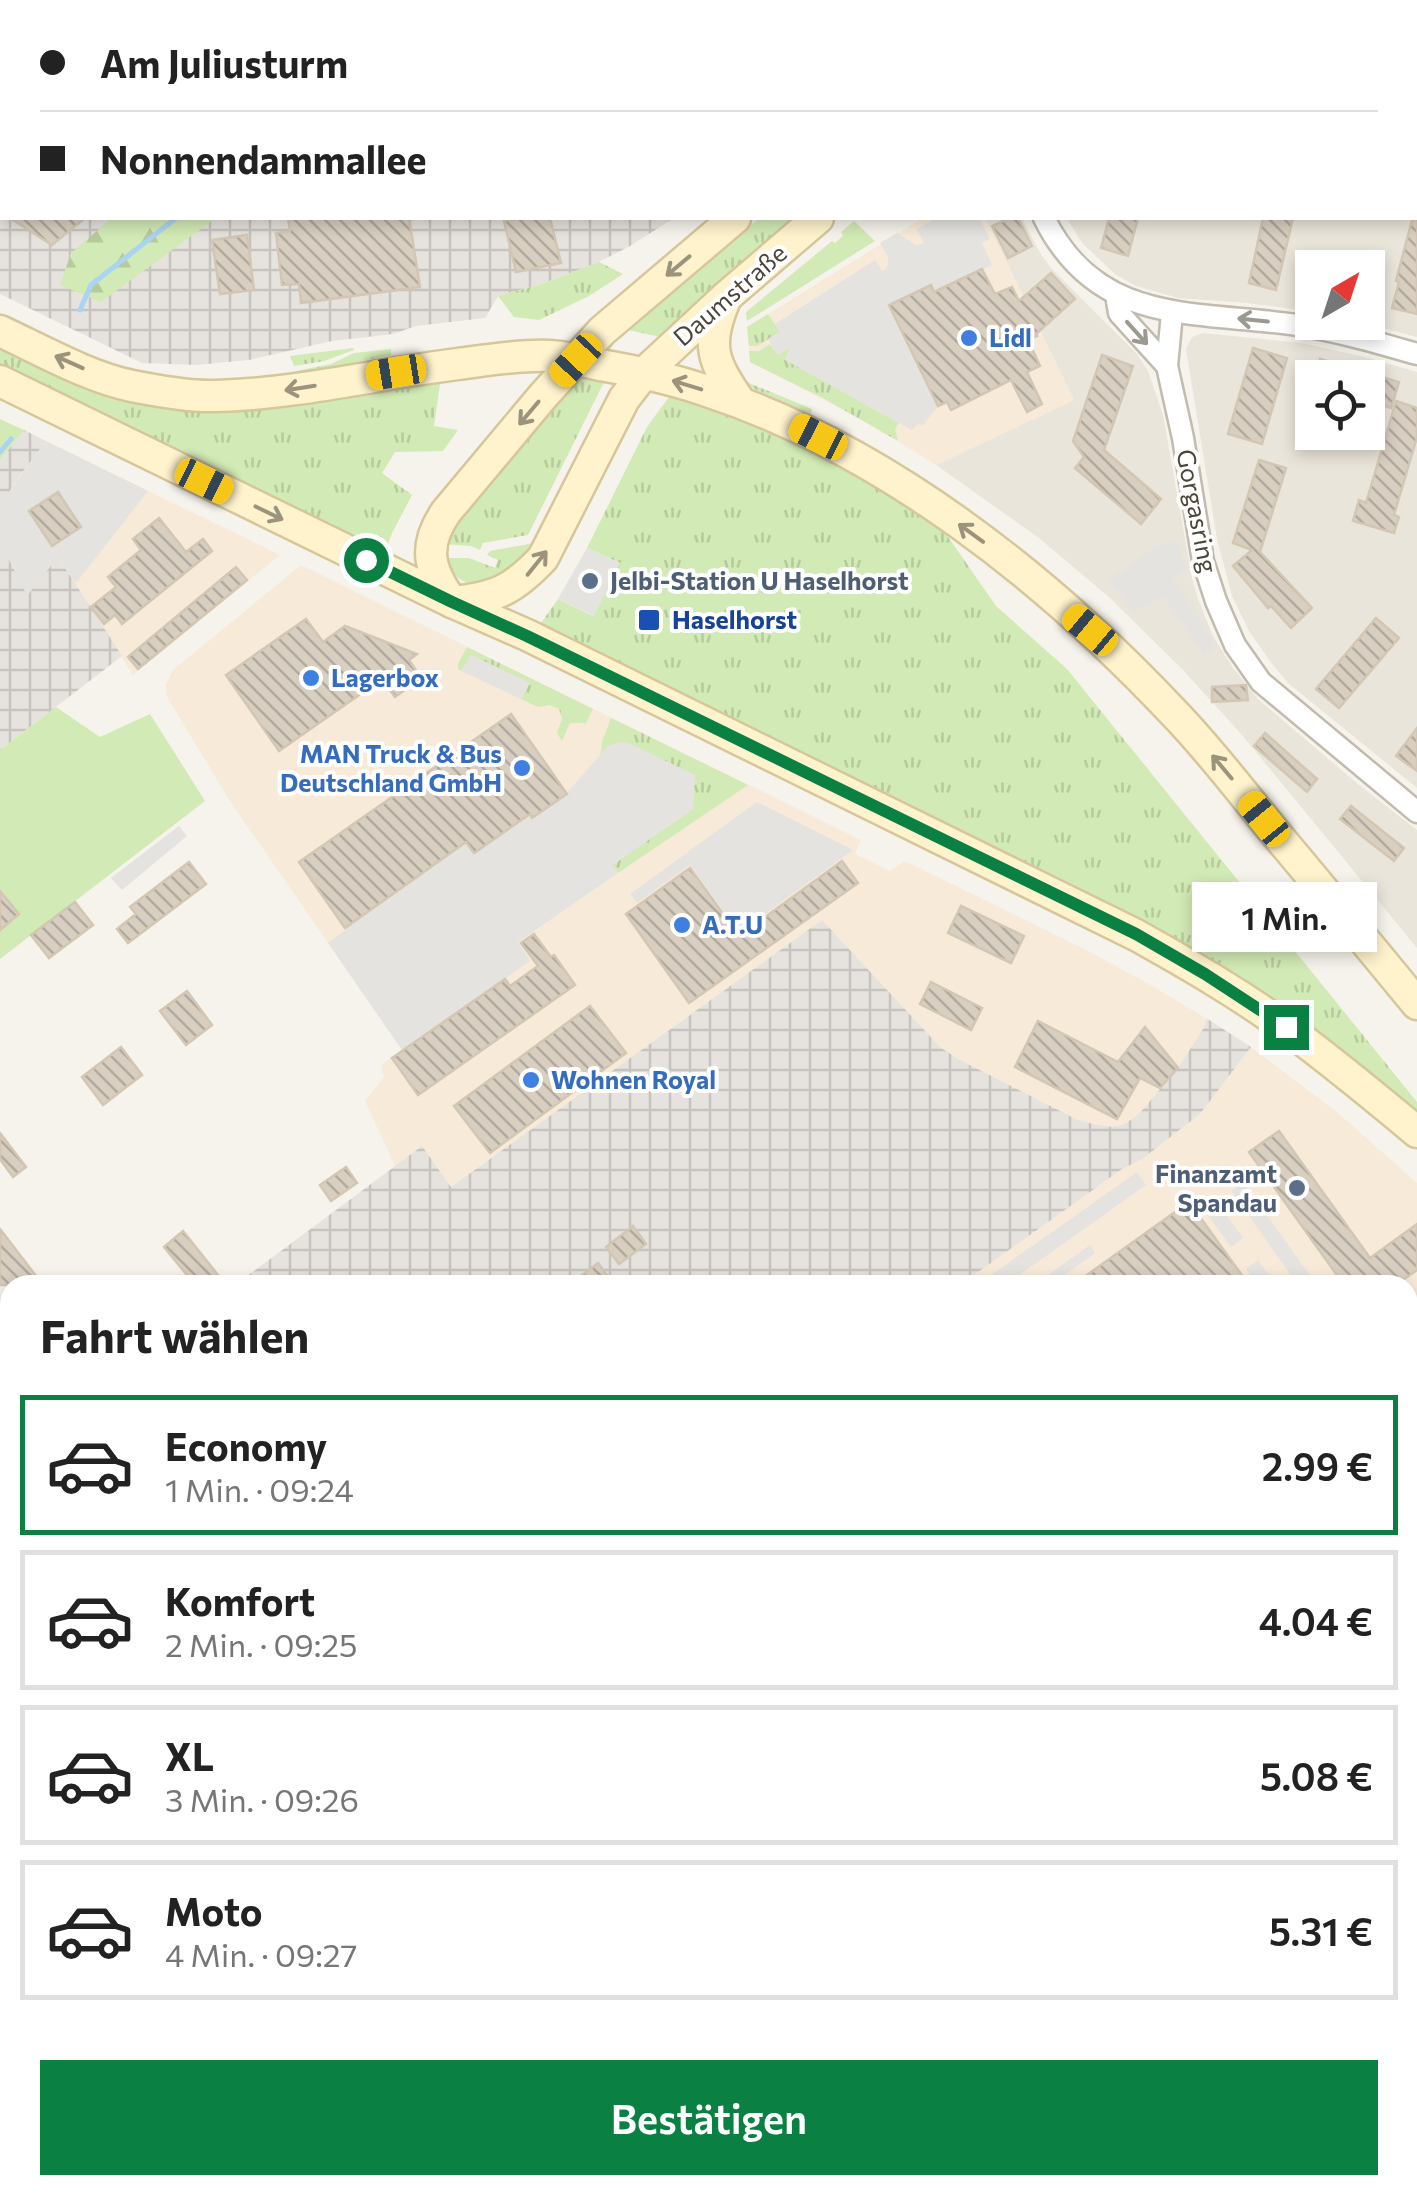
<!DOCTYPE html>
<html lang="de">
<meta charset="utf-8">
<style>
:root{--surface:#fff;--page:#f2f2f2;--text:#222;--muted:#767676;--line:#e0e0e0;--accent:#0b8043}
body{margin:0;font-family:Commissioner,sans-serif;background:var(--page);color:var(--text);height:100vh;display:flex;flex-direction:column;font-size:38px;white-space:nowrap}
*{box-sizing:border-box;margin:0}
p{font-size:32px;color:var(--muted)}
.icon{flex:none;width:55px;height:55px;fill:none;stroke:currentColor;stroke-width:2;stroke-linecap:round;stroke-linejoin:round}
.map{position:relative;flex:1;overflow:hidden}
.details{position:absolute;left:0px;top:1275px;width:1418px;height:920px;display:flex;flex-direction:column;background:var(--surface);border-radius:30px 30px 0 0;box-shadow:0 5px 15px #0003}
.details>*{flex:none}
.top-card{position:absolute;left:0px;top:0px;width:1418px;height:220px;box-shadow:0 5px 15px #0003;display:grid;align-content:center;height:220px;padding:0 40px;background:var(--surface)}
.needle{width:65px;rotate:39deg}
.controls{position:absolute;left:1295px;top:250px;display:grid;gap:20px}
.controls a{display:grid;place-items:center;width:90px;height:90px;border-radius:0px;background:var(--surface);box-shadow:0 5px 15px #0003;font-size:50px}
.end{position:absolute;width:45px;height:45px;margin:-22px;border:12px solid #0b8043;background:#fff;box-shadow:0 0 0 5px #fff}
.from{border-radius:50%}
.bubble{position:absolute;height:70px;border-radius:0px;background:var(--surface);box-shadow:0 5px 15px #0003;font-size:32px;font-weight:600;line-height:70px;text-align:center}
.car{position:absolute;width:30px;height:60px;margin:-30px -15px;border-radius:12px;box-shadow:0 0 8px 2px #0007;background:linear-gradient(#f5c518 24%,#345 0 40%,#f5c518 0 76%,#345 0 86%,#f5c518 0)}
.top-card b{display:flex;align-items:center;gap:35px;height:95px;font-size:38px}
.top-card b+b{border-top:2px solid var(--line)}
.top-card i{width:25px;height:25px;background:var(--text)}
ul{padding:0;list-style:none}
li{display:flex;align-items:center;gap:30px;height:140px;margin:0 20px 15px;padding:0 20px;border:5px solid var(--line);border-radius:0px}
li div{flex:1}
li b{display:block;font-size:38px}
li em{font-style:normal;font-weight:600}
li.active{border-color:var(--accent)}
li>.icon{width:90px;height:90px;stroke-width:1.5}
h2{padding:0 40px;font-size:45px;line-height:120px}
.cta{display:flex;gap:20px;margin-top:auto;padding:20px 40px}
.cta a{flex:1;height:115px;border-radius:0px;background:var(--accent);color:#fff;font-size:40px;font-weight:600;line-height:115px;text-align:center}
.map>svg:first-child{display:block}
</style>
<div class="map">
<svg width="1417" height="2195" viewBox="0 0 1417 2195">
<defs>
<pattern id="industrial-grid" width="8" height="8" patternUnits="userSpaceOnUse" patternTransform="scale(2.5)"><rect width="8" height="8" fill="#e6e2dd"/><path d="M0 4h8M4 0v8" fill="none" stroke="#c7c3be"/></pattern>
<pattern id="grass-tufts" width="24" height="20" patternUnits="userSpaceOnUse" patternTransform="scale(2.5)"><rect width="24" height="20" fill="#d2eab5"/><path d="M3 7l-1-3M5 7V3M7 7l1-3M15 17l-1-3M17 17v-4M19 17l1-3" fill="none" stroke="#b6ca9c"/></pattern>
<pattern id="forest-firs" width="22" height="20" patternUnits="userSpaceOnUse" patternTransform="scale(2.5)"><rect width="22" height="20" fill="#d2eab5"/><path d="M5 1l3.5 6h-7zM16 11l3.5 6h-7z" fill="#b6ca9c"/></pattern>
<pattern id="water-ripples" width="26" height="14" patternUnits="userSpaceOnUse" patternTransform="scale(2.5)"><rect width="26" height="14" fill="#a9d4f2"/><path d="M2 4q2-2 4 0t4 0M15 11q2-2 4 0t4 0" fill="none" stroke="#8caec5"/></pattern>
<pattern id="building-back-hatch" width="6" height="6" patternUnits="userSpaceOnUse" patternTransform="scale(2.5)"><rect width="6" height="6" fill="#d8cfc1"/><path d="M-1 5l2 2M0 0l6 6M5-1l2 2" fill="none" stroke="#b1aa9e"/></pattern>
</defs>
<rect width="100%" height="100%" fill="#f6f3ec"/>
<g fill="#eae5da" fill-rule="evenodd">
<polygon points="1018,0 1417,0 1417,84 1415,83 1415,2 1016,2"/>
<polygon points="1415,152 1417,153 1417,337 1364,323 1368,322 1368,268 1312,268 1312,312 1248,303 1178,298 1136,286 1116,275 1082,243 1067,218 1415,218"/>
<polygon points="985,218 1022,218 1040,253 1051,268 1137,354 1148,371 1163,415 1192,578 1198,599 1213,636 1233,668 1258,699 1359,785 1417,830 1417,948 1242,735 1183,670 1110,598 1039,538 936,465 1074,400"/>
<path d="M1203 333 1302 343 1361 356 1417 372V788L1288 683 1272 664 1249 631 1232 596 1217 539 1186 349 1192 337ZM1312 378H1368V432H1312Z"/>
</g>
<g fill="#f7ead8">
<polygon points="923,218 985,218 1074,400 936,465 874,426 750,362 747,327"/>
<polygon points="46,441 280,555 133,675 12,485"/>
<polygon points="301,565 861,840 855,854 890,871 905,861 1084,949 1140,979 1206,1018 1205,1026 1178,1068 1139,1114 1125,1124 1111,1127 1093,1124 1076,1119 958,1059 940,1047 822,920 451,1187 422,1146 395,1166 365,1101 384,1077 381,1065 402,1050 230,801 167,697 166,684 173,670"/>
<polygon points="1251,1047 1338,1113 1417,1183 1417,2024 1408,2024 1408,1285 960,1285 1122,1169 1142,1159 1200,1114"/>
</g>
<g fill="url(#industrial-grid)">
<polygon points="0,0 814,0 813,2 2,2 2,218 674,218 630,246 599,262 539,285 498,296 485,318 416,326 393,334 332,341 249,360 196,365 142,363 0,294"/>
<polygon points="24,430 46,441 12,486 122,656 0,750 0,460"/>
<polygon points="822,920 940,1047 958,1059 1076,1119 1093,1124 1112,1127 1125,1124 1139,1114 1178,1068 1205,1026 1206,1018 1251,1047 1200,1114 1142,1159 1122,1169 960,1285 235,1285 422,1146 451,1187"/>
<polygon points="10,1453 10,1556 0,1552 0,1461"/>
<polygon points="1408,2141 1417,2142 1417,2195 156,2195 167,2185 1408,2185"/>
</g>
<g fill="url(#grass-tufts)">
<polygon points="759,218 796,218 660,337 624,329"/>
<polygon points="854,221 875,241 747,321 746,312 832,241 835,243 843,236 841,232"/>
<polygon points="599,262 623,274 589,296 539,320 514,317 498,296 539,285"/>
<polygon points="768,314 780,332 757,346 749,346 747,327"/>
<polygon points="770,344 778,355 790,347 786,360 899,423 895,429 898,441 823,398 750,362 749,351 759,351"/>
<polygon points="0,346 114,396 169,408 224,410 441,377 434,426 458,430 443,451 395,452 382,473 412,495 392,533 385,552 0,364"/>
<polygon points="353,348 354,350 324,361 294,366 290,356"/>
<polygon points="391,349 391,355 297,374 296,371 331,364 354,353"/>
<polygon points="581,375 607,376 528,535 483,543 480,550 471,546 445,544 449,526"/>
<polygon points="741,377 749,383 812,409 811,414 752,388 744,384"/>
<polygon points="674,390 820,448 935,518 996,606 1067,669 1417,1102 1417,1122 1357,1071 536,630 558,599 593,616 620,563 587,548 647,427"/>
<polygon points="0,419 24,430 0,460"/>
<path d="M534 543C530 555 524 559 514 567 508 571 502 578 495 581 472 593 453 579 445 558H469L495 568 498 560 487 555 490 551Z"/>
<polygon points="467,647 593,709 586,723 570,723 562,741 557,733 562,719 559,709 550,705 538,707 521,699 529,684 471,655 461,671 458,669 458,664"/>
<polygon points="611,718 748,785 618,873 612,865 693,809 600,758 602,742"/>
</g>
<g fill="url(#forest-firs)">
<polygon points="421,0 813,0 811,2 416,2"/>
<polygon points="112,218 216,218 101,302 60,285 71,253"/>
</g>
<polygon fill="#d2eab5" points="56,707 100,737 150,714 205,801 0,959 0,750"/>
<g fill="#e5e3e0">
<polygon points="936,218 979,218 990,239 982,243 992,265 934,292 930,285 890,305 938,406 923,425 918,424 912,430 785,360 790,347 778,355 768,339 779,332 775,324 875,260 882,271 885,270 888,265 888,257 880,243 897,233 916,245 924,243 917,229"/>
<polygon points="46,441 148,491 76,583 58,557 27,596 6,554 0,557 0,504"/>
<polygon points="1177,540 1186,570 1173,578 1217,646 1204,656 1164,597 1134,612 1109,580 1157,545"/>
<polygon points="587,548 620,563 594,616 558,599"/>
<polygon points="471,655 530,683 521,699 461,671"/>
<polygon points="618,742 629,743 695,775 693,809 613,865 618,873 518,942 530,961 402,1050 328,943 346,930 345,928 466,842 474,853 530,814 532,817 564,796 608,746"/>
<polygon points="757,802 853,850 739,933 690,865 637,903 630,894"/>
<polygon points="179,826 187,836 122,890 111,878"/>
<polygon points="1137,1172 1146,1185 1005,1285 977,1285"/>
<polygon points="1243,1182 1317,1285 1298,1285 1231,1191"/>
<polygon points="1214,1198 1243,1238 1231,1247 1202,1207"/>
<polygon points="1090,1245 1095,1253 1051,1285 1034,1285"/>
<polygon points="1258,1260 1276,1285 1258,1285 1246,1269"/>
<polygon points="1417,1423 1417,1465 1408,1473 1408,1430"/>
<polygon points="1408,1700 1417,1712 1417,1837 1408,1836"/>
<rect x="1408" y="1947" width="9" height="58"/>
<polygon points="379,2185 568,2185 552,2195 385,2195"/>
</g>
<g fill="url(#water-ripples)">
<polygon points="0,1552 10,1556 10,2185 167,2185 156,2195 0,2195"/>
<rect x="1408" y="2024" width="9" height="117"/>
</g>
<g fill="none" stroke-linecap="round" stroke-linejoin="round">
<g stroke="#a9d4f2" stroke-width="5">
<polyline points="705,2 712,0"/>
<polyline points="80,310 91,285 176,218"/>
<polyline points="0,452 11,439"/>
</g>
</g>
<g fill="url(#building-back-hatch)" stroke="#d3c7b4" stroke-width="2.5">
<polygon points="10,218 85,218 52,245"/>
<polygon points="288,218 409,218 420,287 301,303 299,284 282,285 276,233 290,231"/>
<polygon points="519,218 550,218 561,263 516,272 504,221"/>
<polygon points="1010,218 1018,218 1032,246 1008,258 992,226"/>
<polygon points="1109,218 1138,218 1128,256 1101,248"/>
<polygon points="1263,218 1293,218 1276,290 1249,283"/>
<polygon points="1412,220 1417,221 1417,314 1392,308 1399,282 1396,281"/>
<polygon points="247,235 254,290 220,294 212,240"/>
<polygon points="982,269 995,294 1012,287 1019,301 1051,273 1075,299 1036,334 1037,336 1028,340 1040,366 1027,372 1042,404 1027,412 1011,380 951,410 947,402 938,406 889,305 931,285 934,292"/>
<polygon points="1253,348 1287,358 1262,444 1228,434"/>
<polygon points="1102,355 1133,366 1104,450 1161,499 1141,524 1075,468 1084,457 1073,441"/>
<polygon points="1320,359 1399,382 1391,408 1368,401 1368,378 1315,378"/>
<polygon points="1396,401 1417,408 1417,437 1394,515 1399,517 1394,533 1353,521 1359,500 1366,503"/>
<polygon points="1259,460 1286,468 1260,552 1312,608 1291,628 1271,606 1268,608 1233,566 1252,550 1233,543"/>
<polygon points="58,492 81,527 52,546 29,511"/>
<polygon points="159,518 186,552 203,539 212,551 122,624 115,615 104,624 91,607 116,587 108,577 141,550 133,539"/>
<polygon points="236,567 247,580 138,669 128,657"/>
<polygon points="1376,618 1399,638 1339,708 1316,689"/>
<polygon points="306,619 323,642 345,626 417,654 409,660 421,678 395,697 382,679 279,751 226,675"/>
<polygon points="1246,685 1248,700 1212,702 1212,687"/>
<polygon points="511,714 567,794 532,818 530,814 474,853 466,842 345,928 299,862"/>
<polygon points="1417,728 1417,771 1396,756"/>
<polygon points="1265,733 1317,779 1307,792 1254,746"/>
<polygon points="1351,806 1404,848 1394,861 1340,819"/>
<polygon points="842,861 858,883 689,1003 626,914 690,868 739,936"/>
<polygon points="189,862 206,884 128,943 117,929 136,914 130,907"/>
<polygon points="0,891 19,914 0,930"/>
<polygon points="75,902 93,925 49,958 31,935"/>
<polygon points="961,906 1024,936 1011,963 948,933"/>
<polygon points="534,934 551,957 554,955 575,985 418,1095 392,1058 505,979 510,986 538,966 521,943"/>
<polygon points="931,982 982,1008 971,1030 920,1004"/>
<polygon points="187,991 212,1025 186,1045 160,1011"/>
<polygon points="590,1006 626,1053 490,1153 454,1106"/>
<polygon points="1038,1021 1118,1062 1145,1027 1178,1068 1160,1088 1140,1078 1117,1119 1015,1067"/>
<polygon points="121,1047 142,1075 103,1105 82,1077"/>
<polygon points="1279,1131 1370,1258 1417,1224 1417,1270 1396,1285 1344,1285 1249,1152"/>
<polygon points="0,1133 26,1167 13,1177 0,1159"/>
<polygon points="346,1167 357,1183 331,1201 320,1185"/>
<polygon points="1189,1202 1249,1285 1073,1285 1168,1217"/>
<polygon points="633,1226 646,1244 619,1264 606,1247"/>
<polygon points="0,1229 43,1285 0,1285"/>
<polygon points="183,1231 226,1285 195,1285 164,1247"/>
<polygon points="598,1263 614,1285 569,1285"/>
</g>
<g fill="none" stroke-linecap="round" stroke-linejoin="round">
<g stroke="#c2bbae" stroke-width="25">
<g id="street">
<polyline points="848,0 849,2"/>
<polyline points="871,0 873,2"/>
<path d="M1044 218C1098 327 1195 310 1297 325 1338 331 1378 343 1417 354"/>
<polyline points="1116,295 1119,313 1167,366"/>
<polyline points="1172,313 1167,366 1183,438 1203,561 1216,601 1235,645 1261,682 1417,812"/>
</g>
</g>
<g stroke="#d6c79b" stroke-width="35">
<g id="secondary">
<polyline points="925,2 927,0"/>
<polyline points="985,2 986,0"/>
<polyline points="1415,120 1417,120"/>
<path d="M725 300C705 346 713 362 740 402"/>
<path d="M0 331C41 350 88 377 132 386 157 391 191 397 216 396 297 394 377 374 458 364 488 360 520 355 550 356 567 357 584 361 600 365 636 371 672 379 707 391 884 449 1047 578 1174 713 1209 749 1240 790 1272 829 1321 887 1369 946 1417 1004"/>
<path d="M0 381 452 602 527 635 1136 935C1188 964 1240 994 1289 1030 1333 1062 1375 1097 1417 1132"/>
<path d="M452 602C495 598 513 590 543 558L624 399 644 373 726 297 818 218"/>
<path d="M452 602C429 570 422 547 446 512L543 396 602 331 735 218"/>
</g>
</g>
<use href="#street" stroke="#fff" stroke-width="20"/>
<use href="#secondary" stroke="#fff3cd" stroke-width="30"/>
</g>
<defs><path id="oneway-shaft" d="M-6 0H5M1.5-3L5.5 0L1.5 3" fill="none" stroke-width="1.6" stroke-linecap="round" stroke-linejoin="round" transform="scale(2.5)"/></defs>
<g stroke="#9c937c">
<use href="#oneway-shaft" transform="translate(678 266) rotate(140)"/>
<use href="#oneway-shaft" transform="translate(69 362) rotate(-156)"/>
<use href="#oneway-shaft" transform="translate(687 385) rotate(-163)"/>
<use href="#oneway-shaft" transform="translate(300 388) rotate(171)"/>
<use href="#oneway-shaft" transform="translate(529 413) rotate(130)"/>
<use href="#oneway-shaft" transform="translate(269 513) rotate(26)"/>
<use href="#oneway-shaft" transform="translate(971 533) rotate(-144)"/>
<use href="#oneway-shaft" transform="translate(537 563) rotate(-51)"/>
<use href="#oneway-shaft" transform="translate(1222 767) rotate(-130)"/>
</g>
<g stroke="#9c9892">
<use href="#oneway-shaft" transform="translate(1253 320) rotate(-174)"/>
<use href="#oneway-shaft" transform="translate(1137 333) rotate(48)"/>
</g>
<g fill="none" stroke-linecap="round" stroke-linejoin="round">
<polyline stroke="#0b8043" stroke-width="12" points="366,560 452,602 527,636 1136,934 1205,974 1286,1027"/>
</g>
<g fill="#3f7fe0" stroke="#fff" stroke-width="4">
<circle cx="969" cy="338" r="10"/>
<circle cx="311" cy="678" r="10"/>
<circle cx="522" cy="768" r="10"/>
<circle cx="682" cy="925" r="10"/>
<circle cx="531" cy="1080" r="10"/>
</g>
<g fill="#5c6f8a" stroke="#fff" stroke-width="4">
<circle cx="590" cy="581" r="10"/>
<circle cx="1297" cy="1188" r="10"/>
</g>
<rect fill="#1a4fb4" stroke="#fff" stroke-width="4" x="637" y="608" width="24" height="24" rx="5"/>
<g text-anchor="middle" stroke-width="8" stroke-linejoin="round" paint-order="stroke">
<g font-size="25" fill="#4b4439" stroke="#fff">
<text transform="translate(730 295) rotate(-41)" y="9">Daumstraße</text>
<text transform="translate(1197 511) rotate(79)" y="9">Gorgasring</text>
</g>
<g font-size="25" font-weight="bold" fill="#366cbe" stroke="#fff" text-anchor="start">
<text x="989" y="347">Lidl</text>
<text x="331" y="687">Lagerbox</text>
<text x="502" y="763" text-anchor="end">MAN Truck &amp; Bus<tspan x="502" dy="29">Deutschland GmbH</tspan></text>
<text x="702" y="934">A.T.U</text>
<text x="551" y="1089">Wohnen Royal</text>
</g>
<g font-size="25" font-weight="bold" fill="#4e5e75" stroke="#fff" text-anchor="start">
<text x="610" y="590">Jelbi-Station U Haselhorst</text>
<text x="1277" y="1183" text-anchor="end">Finanzamt<tspan x="1277" dy="29">Spandau</tspan></text>
</g>
<g font-size="25" font-weight="bold" fill="#164399" stroke="#fff" text-anchor="start">
<text x="672" y="629">Haselhorst</text>
</g>
</g>
</svg>
<div class="controls">
<a><svg class="needle" viewBox="-14 -14 28 28"><path d="M0-13l5 13h-10z" fill="#e53935"/><path d="M0 13l5-13h-10z" fill="#767676"/></svg></a>
<a><svg class="icon" aria-label="locate" viewBox="0 0 24 24"><circle cx="12" cy="12" r="6"/><path d="M12 2v4M12 18v4M2 12h4M18 12h4"/></svg></a>
</div>
<i class="end from" style="left:366px;top:560px"></i>
<i class="end" style="left:1286px;top:1027px"></i>
<div class="bubble" style="left:1192px;top:882px;width:185px">1 Min.</div>
<i class="car" style="left:576px;top:360px;rotate:223deg"></i>
<i class="car" style="left:396px;top:372px;rotate:261deg"></i>
<i class="car" style="left:818px;top:437px;rotate:297deg"></i>
<i class="car" style="left:204px;top:481px;rotate:116deg"></i>
<i class="car" style="left:1090px;top:630px;rotate:310deg"></i>
<i class="car" style="left:1264px;top:819px;rotate:321deg"></i>
<div class="top-card">
<b><i class="from"></i>Am Juliusturm</b>
<b><i></i>Nonnendammallee</b>
</div>
<section class="details">
<h2>Fahrt wählen</h2>
<ul>
<li class="active"><svg class="icon" aria-label="car" viewBox="0 0 24 24"><path d="M5 17H2v-5l4-1 3-4h7l3 4 3 1v5h-3M9 17h6M6 11h13"/><circle cx="7" cy="17" r="2"/><circle cx="17" cy="17" r="2"/></svg><div><b>Economy</b><p>1 Min. · 09:24</p></div><em>2.99 €</em></li>
<li><svg class="icon" aria-label="car" viewBox="0 0 24 24"><path d="M5 17H2v-5l4-1 3-4h7l3 4 3 1v5h-3M9 17h6M6 11h13"/><circle cx="7" cy="17" r="2"/><circle cx="17" cy="17" r="2"/></svg><div><b>Komfort</b><p>2 Min. · 09:25</p></div><em>4.04 €</em></li>
<li><svg class="icon" aria-label="car" viewBox="0 0 24 24"><path d="M5 17H2v-5l4-1 3-4h7l3 4 3 1v5h-3M9 17h6M6 11h13"/><circle cx="7" cy="17" r="2"/><circle cx="17" cy="17" r="2"/></svg><div><b>XL</b><p>3 Min. · 09:26</p></div><em>5.08 €</em></li>
<li><svg class="icon" aria-label="car" viewBox="0 0 24 24"><path d="M5 17H2v-5l4-1 3-4h7l3 4 3 1v5h-3M9 17h6M6 11h13"/><circle cx="7" cy="17" r="2"/><circle cx="17" cy="17" r="2"/></svg><div><b>Moto</b><p>4 Min. · 09:27</p></div><em>5.31 €</em></li>
</ul>
<div class="cta"><a>Bestätigen</a></div>
</section>
</div>
